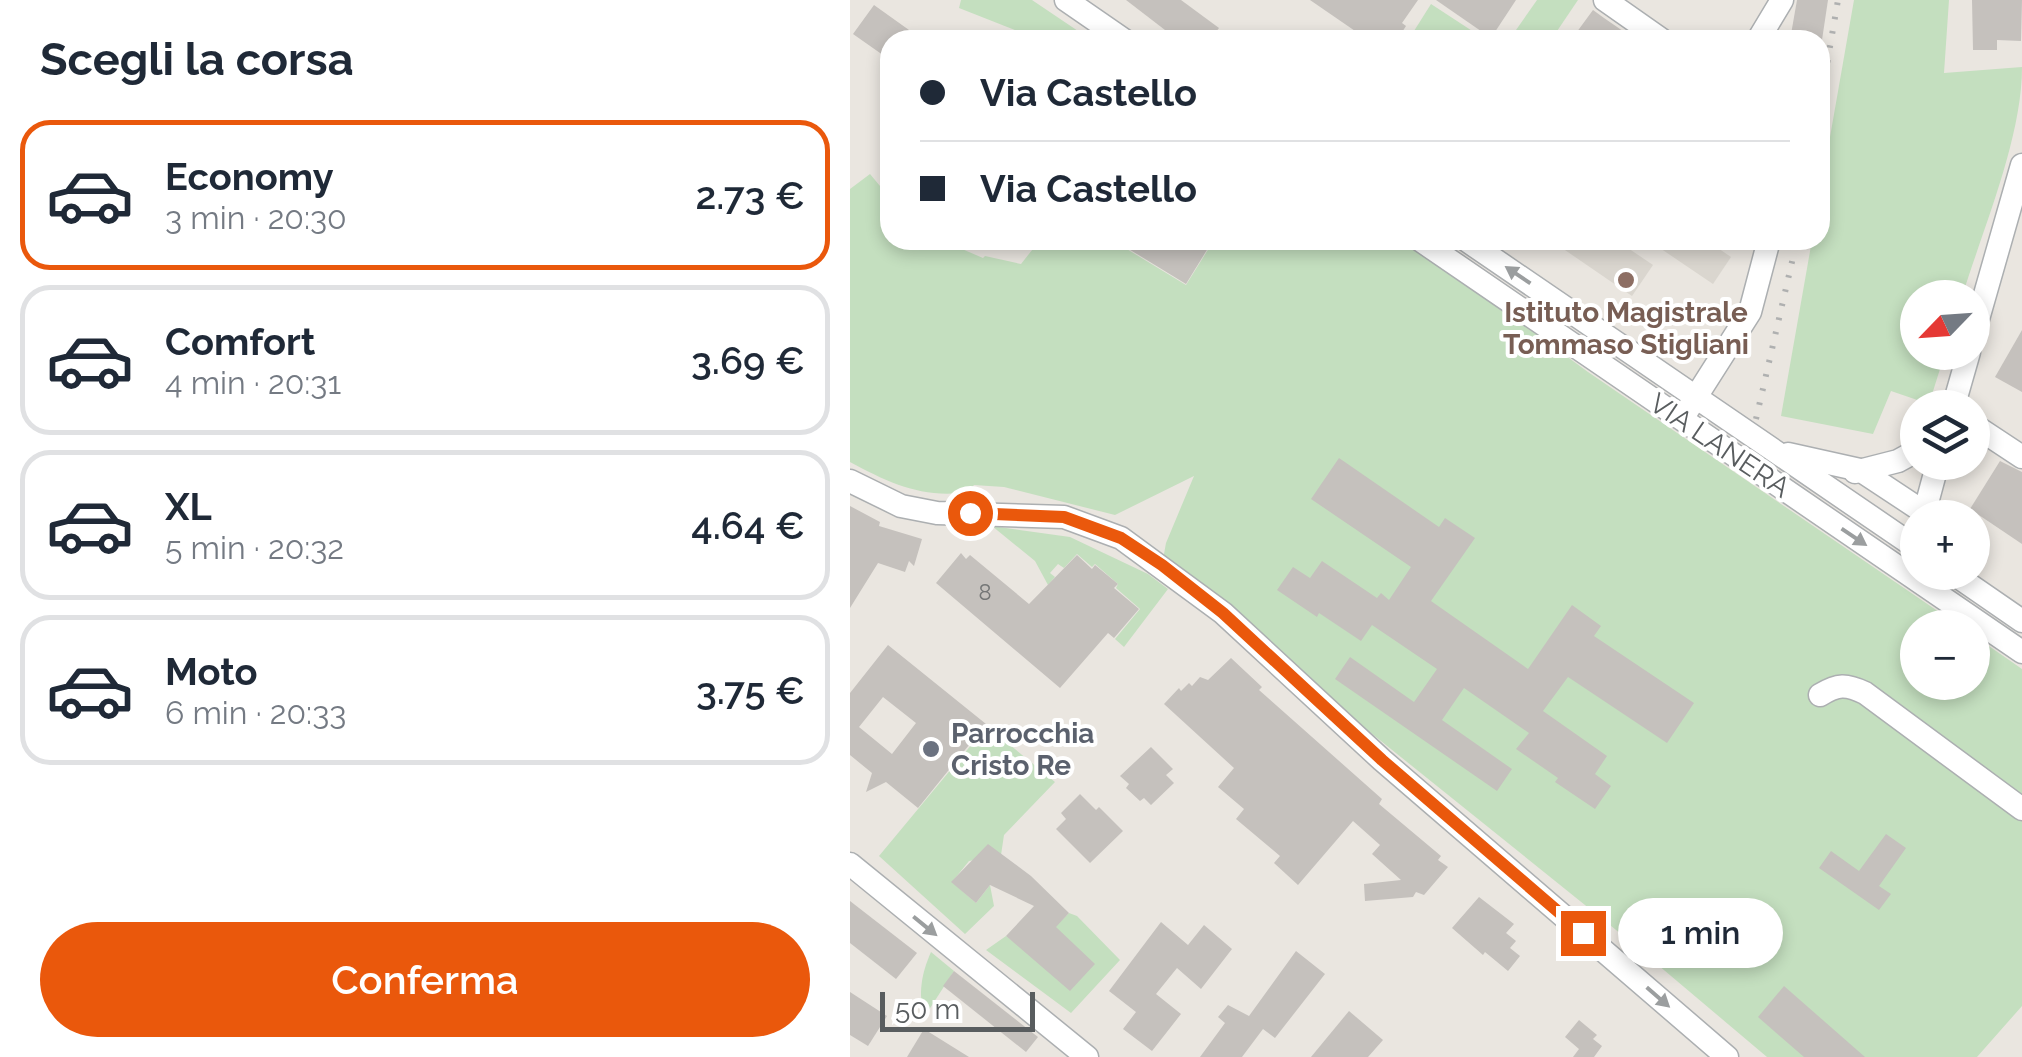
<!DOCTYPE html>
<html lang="it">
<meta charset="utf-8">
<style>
:root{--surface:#fff;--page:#f2f2f3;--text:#1f2937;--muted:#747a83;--line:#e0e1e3;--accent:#ea580c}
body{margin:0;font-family:Raleway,sans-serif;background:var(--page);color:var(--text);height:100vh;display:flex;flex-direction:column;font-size:38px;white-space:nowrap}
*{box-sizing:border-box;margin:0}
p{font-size:32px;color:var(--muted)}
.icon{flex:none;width:55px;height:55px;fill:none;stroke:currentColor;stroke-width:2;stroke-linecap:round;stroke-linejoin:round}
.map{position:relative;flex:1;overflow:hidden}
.side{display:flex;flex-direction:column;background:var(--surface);width:850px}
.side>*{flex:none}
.guide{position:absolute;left:30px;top:30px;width:950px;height:220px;border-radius:30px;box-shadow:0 5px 15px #0003;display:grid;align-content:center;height:220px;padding:0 40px;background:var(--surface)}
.needle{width:65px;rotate:245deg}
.buttons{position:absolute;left:1050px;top:280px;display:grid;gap:20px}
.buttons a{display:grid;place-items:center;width:90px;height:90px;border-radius:50%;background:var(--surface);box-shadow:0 5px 15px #0003;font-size:50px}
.scale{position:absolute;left:30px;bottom:25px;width:155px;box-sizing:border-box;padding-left:10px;border:5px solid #595d5f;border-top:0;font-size:28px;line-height:35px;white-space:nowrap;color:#595d5f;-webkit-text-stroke:8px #fff;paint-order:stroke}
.end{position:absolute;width:45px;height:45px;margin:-22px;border:12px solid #ea580c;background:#fff;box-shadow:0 0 0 5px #fff}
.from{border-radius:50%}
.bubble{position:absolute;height:70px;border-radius:35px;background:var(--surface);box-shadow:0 5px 15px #0003;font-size:32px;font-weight:600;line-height:70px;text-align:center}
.guide b{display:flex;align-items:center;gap:35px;height:95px;font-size:38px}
.guide b+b{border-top:2px solid var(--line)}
.guide i{width:25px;height:25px;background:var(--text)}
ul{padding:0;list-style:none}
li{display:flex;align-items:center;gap:30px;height:150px;margin:0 20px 15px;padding:0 20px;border:5px solid var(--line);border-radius:30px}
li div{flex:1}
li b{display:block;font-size:38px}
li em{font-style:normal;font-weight:600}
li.selected{border-color:var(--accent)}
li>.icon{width:90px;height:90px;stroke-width:1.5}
h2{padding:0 40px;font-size:45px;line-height:120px}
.action{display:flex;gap:20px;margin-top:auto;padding:20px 40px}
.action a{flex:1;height:115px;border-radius:60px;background:var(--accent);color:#fff;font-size:40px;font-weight:600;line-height:115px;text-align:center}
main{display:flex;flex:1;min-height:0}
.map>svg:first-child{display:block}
</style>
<main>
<section class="side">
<h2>Scegli la corsa</h2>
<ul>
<li class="selected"><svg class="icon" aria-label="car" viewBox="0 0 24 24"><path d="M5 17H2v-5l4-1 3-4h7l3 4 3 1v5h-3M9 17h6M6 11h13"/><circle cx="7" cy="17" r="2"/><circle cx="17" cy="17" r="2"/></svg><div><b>Economy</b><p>3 min · 20:30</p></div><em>2.73 €</em></li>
<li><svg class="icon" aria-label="car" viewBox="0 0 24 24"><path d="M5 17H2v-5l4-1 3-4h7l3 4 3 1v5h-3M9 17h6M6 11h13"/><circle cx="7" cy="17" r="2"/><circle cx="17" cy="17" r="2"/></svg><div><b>Comfort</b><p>4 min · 20:31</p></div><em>3.69 €</em></li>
<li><svg class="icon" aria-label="car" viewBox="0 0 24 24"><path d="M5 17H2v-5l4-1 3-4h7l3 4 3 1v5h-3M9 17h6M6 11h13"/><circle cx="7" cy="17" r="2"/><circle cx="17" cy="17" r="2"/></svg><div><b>XL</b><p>5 min · 20:32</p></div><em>4.64 €</em></li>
<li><svg class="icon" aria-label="car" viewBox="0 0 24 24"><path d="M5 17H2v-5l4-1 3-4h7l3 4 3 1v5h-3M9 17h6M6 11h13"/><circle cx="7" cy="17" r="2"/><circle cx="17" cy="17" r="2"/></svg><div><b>Moto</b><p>6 min · 20:33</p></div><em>3.75 €</em></li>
</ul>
<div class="action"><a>Conferma</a></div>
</section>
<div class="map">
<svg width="1172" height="1057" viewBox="0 0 1172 1057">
<rect width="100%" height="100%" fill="#eae6e0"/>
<g fill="#dad6cf">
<polygon points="717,240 766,240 803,265 782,296 712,248"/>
<polygon points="798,240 856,240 881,257 863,284"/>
</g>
<g fill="#c4dfbf">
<polygon points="111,0 182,0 228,31 224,38 227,40 190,40 109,8"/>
<polygon points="687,0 728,0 701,40 659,40"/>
<path d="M1004 0H1099L1094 73 1172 67C1172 139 1133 228 1112 297L1068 298V352L1095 353 1079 404 1041 391 1023 434 931 416 962 240H970V194Z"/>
<polygon points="581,4 636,40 578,40 564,31"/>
<path d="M20 174 40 198V240H91L133 258 135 256 171 264 190 240H262L336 285 364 240H558L738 372 1111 627 1068 628V682H1122L1123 635 1172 669V1006L1127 1057H917L776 938 312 565 316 543 344 476 265 515 154 487 124 485 118 492C73 499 39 483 0 462V189Z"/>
<polygon points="142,526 220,537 298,574 318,589 274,647 265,639 290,609 266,588 268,584 245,564 242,567 227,554 214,568 208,564 200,573 205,577 198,585 185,561"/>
<polygon points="137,726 205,782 154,835 151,855 119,861 102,882 126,903 140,885 144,906 115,934 29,856"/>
<polygon points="219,913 227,916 270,960 221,1013 136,950 156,936 181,955 197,924 211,921"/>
<path d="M81 952 104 971 75 1016C67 995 72 972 81 952Z"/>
</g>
<g fill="#c5c1bd" fill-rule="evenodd">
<polygon points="276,0 331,0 369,28 360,40 328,40"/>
<polygon points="460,0 568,0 552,23 556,26 547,40 504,40 508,33"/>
<polygon points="586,0 666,0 641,38"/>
<polygon points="947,0 978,0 972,40 940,40"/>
<polygon points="1122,0 1172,0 1171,41 1147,40 1147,50 1123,50"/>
<polygon points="24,5 73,40 40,40 40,60 3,34"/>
<polygon points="743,10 754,18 786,40 721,40"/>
<polygon points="264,240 363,240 336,284"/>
<polygon points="1172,330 1172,392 1145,377"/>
<polygon points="489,458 589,527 595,518 625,538 581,601 678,669 722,605 751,626 744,636 844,703 817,743 718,677 693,711 757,756 745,774 761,786 745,809 705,782 708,778 666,749 679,733 614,688 592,720 662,769 647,791 485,679 500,657 564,702 587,669 522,625 511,641 469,613 467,617 427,590 443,567 460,578 472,561 527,598 531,593 539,600 561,567 461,499"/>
<polygon points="1150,461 1172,472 1172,544 1120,509"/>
<polygon points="0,506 30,522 29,526 72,539 64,566 59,561 55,572 28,563 0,608"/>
<polygon points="111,553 116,559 120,555 179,604 227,555 242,569 245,565 268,584 264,588 289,609 264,638 258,633 210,688 86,583"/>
<path d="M38 645 136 724 68 808 36 782 16 792 22 773 0 755V693ZM33 697 66 723 42 754 9 727Z"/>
<polygon points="381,658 412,687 409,690 532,799 529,804 591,856 588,860 598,867 574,895 566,892 563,897 515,901 514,884 551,880 522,854 530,845 503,821 448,885 424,863 430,856 386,819 394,809 368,787 384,768 314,704 329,688 331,691 339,683 342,686 350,677 358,680"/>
<polygon points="301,747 323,769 316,775 324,783 301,805 294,798 290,801 276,788 279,784 270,776"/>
<polygon points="230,794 246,810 249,807 273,831 240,863 206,829 216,819 211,813"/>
<polygon points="1036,834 1056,848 1029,886 1041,894 1029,910 969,868 981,851 1009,871"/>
<polygon points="138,844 181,876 219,913 206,927 245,964 220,991 156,936 184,906 140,885 126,903 101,882"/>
<polygon points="629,897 664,924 656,933 666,941 660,948 670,956 658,971 635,952 633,955 602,928"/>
<polygon points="0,901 67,953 46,979 0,943"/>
<polygon points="311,922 338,945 354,925 382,949 351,989 327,968 306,994 331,1014 302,1051 273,1029 286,1012 259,991"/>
<polygon points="446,951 475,974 425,1038 413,1029 392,1057 350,1057 375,1023 368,1017 378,1005 399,1016"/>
<polygon points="104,971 188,1037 176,1052 93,986"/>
<polygon points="934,986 1015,1057 954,1057 908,1017"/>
<polygon points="0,992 37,1016 18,1046 0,1035"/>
<polygon points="499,1011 533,1040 518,1057 461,1057"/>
<polygon points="729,1020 747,1035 743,1039 752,1046 744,1057 723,1057 729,1049 715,1037"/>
<polygon points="74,1029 119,1057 57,1057"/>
</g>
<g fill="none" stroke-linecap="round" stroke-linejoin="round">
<g stroke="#acafb1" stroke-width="25">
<g id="minor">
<polyline points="216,0 274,40"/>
<polyline points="755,0 812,40"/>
<polyline points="908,40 932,0"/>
<polyline points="570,240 1172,652"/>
<polyline points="616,240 1068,549"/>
<polyline points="1122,340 1172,165"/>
<polyline points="1103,408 1119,352"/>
<polyline points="837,411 900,312 919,240"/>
<polyline points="1122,424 1172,457"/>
<polyline points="938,454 1010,470 1075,513"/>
<polyline points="1005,472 1048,461 1068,450"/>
<polyline points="0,481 51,506 87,513 214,517 271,538 373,613 532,760 877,1057"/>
<polyline points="1073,518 1088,462"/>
<polyline points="1101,572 1172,621"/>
<path d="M970 695C988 684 996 684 1015 693L1172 809"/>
<polyline points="0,864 237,1057"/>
</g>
</g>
<use href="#minor" stroke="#fff" stroke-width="22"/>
<g stroke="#afb0b0" stroke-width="6" stroke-dasharray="2.5 12" stroke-linecap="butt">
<polyline points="970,105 988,0"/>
<polyline points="906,419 947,240"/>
</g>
</g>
<defs><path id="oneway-solid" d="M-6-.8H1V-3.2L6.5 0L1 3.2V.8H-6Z" transform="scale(2.5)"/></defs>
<g fill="#9b9e9f">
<use href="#oneway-solid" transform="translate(668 275) rotate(-146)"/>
<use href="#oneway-solid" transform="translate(1004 537) rotate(34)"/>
<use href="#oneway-solid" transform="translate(75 926) rotate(39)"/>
<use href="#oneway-solid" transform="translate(808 997) rotate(41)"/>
</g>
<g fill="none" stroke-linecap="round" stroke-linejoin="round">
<polyline stroke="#ea580c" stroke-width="12" points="120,513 214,517 271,538 312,565 373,613 532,760 733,933"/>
</g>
<circle fill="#8d6e63" stroke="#fff" stroke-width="4" cx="776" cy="280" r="10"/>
<circle fill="#6b7280" stroke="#fff" stroke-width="4" cx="81" cy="749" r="10"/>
<g text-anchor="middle" stroke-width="8" stroke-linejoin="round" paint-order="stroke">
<g font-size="22" fill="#747676">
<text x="135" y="600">8</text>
</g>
<g font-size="28" font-weight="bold" fill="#785e54" stroke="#fff">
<text x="776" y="322">Istituto Magistrale<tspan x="776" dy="32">Tommaso Stigliani</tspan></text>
</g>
<g font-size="28" fill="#595d5f" stroke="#fff">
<text transform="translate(870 445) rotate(34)" y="10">VIA LANERA</text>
</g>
<g font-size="28" font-weight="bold" fill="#5b616d" stroke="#fff" text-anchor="start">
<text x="101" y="743">Parrocchia<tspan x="101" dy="32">Cristo Re</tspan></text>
</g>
</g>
</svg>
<div class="buttons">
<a><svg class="needle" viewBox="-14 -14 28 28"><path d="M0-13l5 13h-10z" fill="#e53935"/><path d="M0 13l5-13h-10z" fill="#747a83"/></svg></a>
<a><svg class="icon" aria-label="layers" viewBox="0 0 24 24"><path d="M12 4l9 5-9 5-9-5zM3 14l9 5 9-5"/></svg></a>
<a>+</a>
<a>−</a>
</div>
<div class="scale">50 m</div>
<i class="end from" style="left:120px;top:513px"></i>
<i class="end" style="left:733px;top:933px"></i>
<div class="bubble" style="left:768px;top:898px;width:165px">1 min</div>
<div class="guide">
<b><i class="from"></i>Via Castello</b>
<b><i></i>Via Castello</b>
</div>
</div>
</main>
